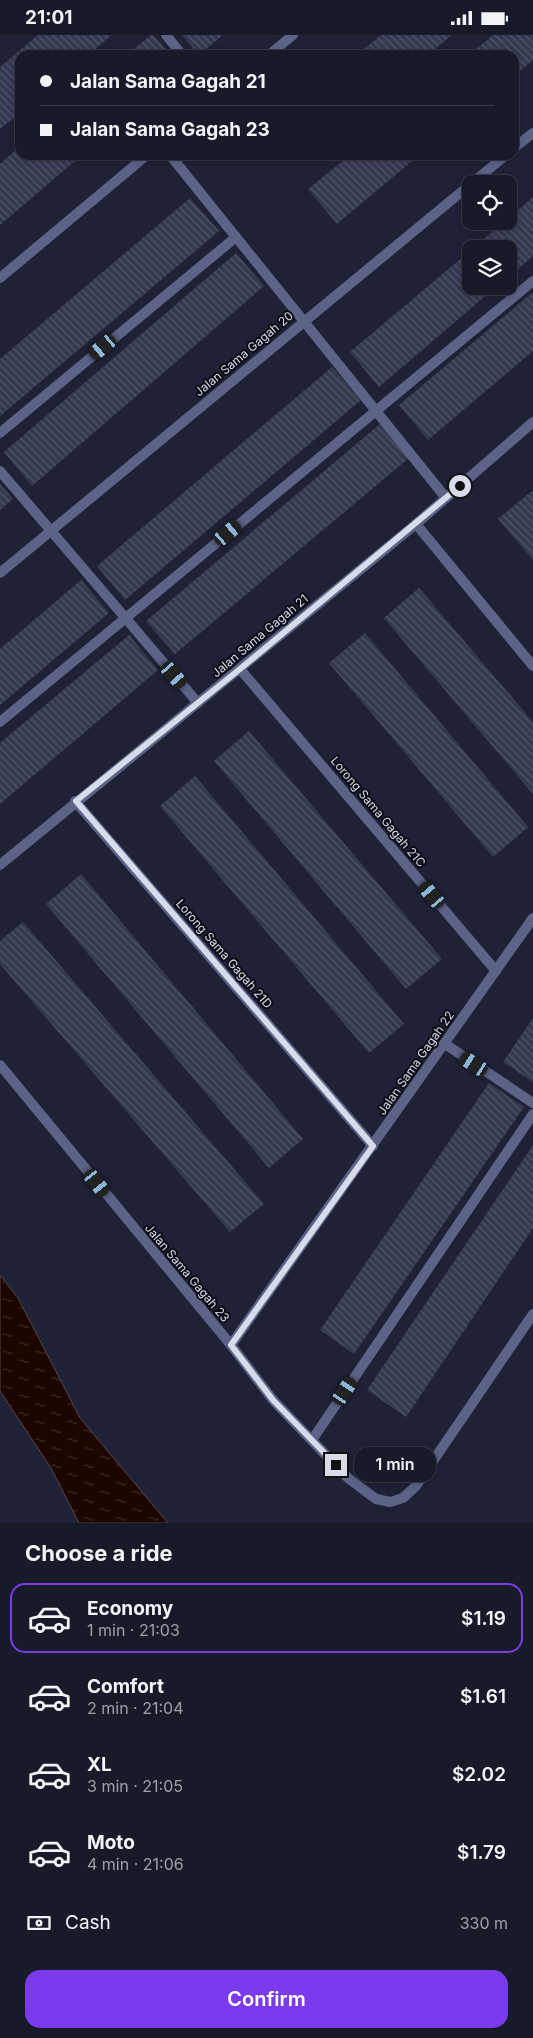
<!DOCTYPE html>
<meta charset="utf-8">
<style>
:root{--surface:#171a29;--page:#202331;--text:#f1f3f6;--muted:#9ea1a8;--line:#363846;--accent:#7c3aed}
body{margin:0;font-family:Inter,sans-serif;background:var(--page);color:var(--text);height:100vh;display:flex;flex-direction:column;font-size:19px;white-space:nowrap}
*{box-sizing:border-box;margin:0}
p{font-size:16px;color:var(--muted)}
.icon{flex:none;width:28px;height:28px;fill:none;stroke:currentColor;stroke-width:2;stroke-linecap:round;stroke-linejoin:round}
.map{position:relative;height:1488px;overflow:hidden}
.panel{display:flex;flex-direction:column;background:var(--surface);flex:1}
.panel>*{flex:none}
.hud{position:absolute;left:15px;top:15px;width:504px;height:110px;border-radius:15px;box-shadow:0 2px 8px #0003,0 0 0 1px var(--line);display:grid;align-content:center;height:110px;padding:0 25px;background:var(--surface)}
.fabs{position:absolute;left:462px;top:140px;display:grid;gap:10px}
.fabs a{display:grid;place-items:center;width:55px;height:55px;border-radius:10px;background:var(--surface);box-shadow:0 2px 8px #0003,0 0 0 1px var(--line);font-size:25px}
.end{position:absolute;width:22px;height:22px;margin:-11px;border:6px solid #d8dbe9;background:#111;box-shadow:0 0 0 2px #111}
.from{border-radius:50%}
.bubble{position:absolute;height:35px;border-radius:15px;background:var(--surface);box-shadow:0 2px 8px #0003,0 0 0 1px var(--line);font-size:16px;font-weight:600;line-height:35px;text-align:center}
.car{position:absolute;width:15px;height:30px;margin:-15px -8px;border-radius:6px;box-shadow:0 0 4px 1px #0007;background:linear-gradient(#222 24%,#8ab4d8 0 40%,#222 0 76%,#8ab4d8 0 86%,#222 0)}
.hud b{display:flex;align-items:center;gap:18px;height:48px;font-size:19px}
.hud b+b{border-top:1px solid var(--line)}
.hud i{width:12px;height:12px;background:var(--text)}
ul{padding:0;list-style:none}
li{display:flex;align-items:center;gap:15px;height:70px;margin:0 10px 8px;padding:0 15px;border:2px solid transparent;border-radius:15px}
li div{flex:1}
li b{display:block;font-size:19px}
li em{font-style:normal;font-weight:600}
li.selected{border-color:var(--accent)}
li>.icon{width:45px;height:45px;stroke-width:1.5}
h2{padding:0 25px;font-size:22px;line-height:60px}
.pay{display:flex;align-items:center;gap:12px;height:55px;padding:0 25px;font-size:19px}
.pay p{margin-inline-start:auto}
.action{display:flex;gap:10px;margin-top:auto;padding:10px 25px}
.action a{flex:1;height:58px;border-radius:15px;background:var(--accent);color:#fff;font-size:20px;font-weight:600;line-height:58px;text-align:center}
.status{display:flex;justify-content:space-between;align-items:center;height:35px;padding:0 25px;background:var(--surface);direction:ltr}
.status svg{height:14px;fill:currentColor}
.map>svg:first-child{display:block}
</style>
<div class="status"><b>21:01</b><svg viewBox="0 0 49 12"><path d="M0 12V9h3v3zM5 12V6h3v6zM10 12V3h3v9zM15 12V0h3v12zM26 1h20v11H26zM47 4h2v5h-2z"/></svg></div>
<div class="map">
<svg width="533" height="1488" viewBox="0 0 533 1488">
<defs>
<pattern id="water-ripples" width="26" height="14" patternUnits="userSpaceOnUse" patternTransform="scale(1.25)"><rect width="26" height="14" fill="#1e0600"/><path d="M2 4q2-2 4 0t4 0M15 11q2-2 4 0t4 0" fill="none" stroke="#3e2a25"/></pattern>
<pattern id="building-back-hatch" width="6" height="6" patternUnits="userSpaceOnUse" patternTransform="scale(1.25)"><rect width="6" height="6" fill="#353950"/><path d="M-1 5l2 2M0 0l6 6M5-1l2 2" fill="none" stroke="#525569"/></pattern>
</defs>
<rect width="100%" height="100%" fill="#1f2237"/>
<polygon fill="url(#water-ripples)" stroke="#564646" points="0,1240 18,1263 80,1383 168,1488 79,1488 51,1433 0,1356"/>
<g fill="url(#building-back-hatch)">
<polygon points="38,0 112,0 88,20 20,20 20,78 0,94 0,32"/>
<polygon points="151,0 153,0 171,20 127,20"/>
<polygon points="182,0 223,0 199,20"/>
<polygon points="381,0 452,0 428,20 357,20"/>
<polygon points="493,0 533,0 533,25 514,41 514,20 469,20"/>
<polygon points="20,111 20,120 82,120 0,190 0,129"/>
<polygon points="350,120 419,120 337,189 308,154"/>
<polygon points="533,162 533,221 509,242 509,214 472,214 505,186 509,186 509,183"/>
<polygon points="190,163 219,196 0,381 0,324"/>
<polygon points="471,215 471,251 497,251 379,352 350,317"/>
<polygon points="236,218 264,251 32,451 4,417"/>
<polygon points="533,257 533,316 428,405 399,370"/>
<polygon points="332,332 361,365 125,565 97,531"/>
<polygon points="380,389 409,423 175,619 146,586"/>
<polygon points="0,449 13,464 0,475"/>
<polygon points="532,456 533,457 533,525 498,484"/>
<polygon points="81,545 109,578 0,670 0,614"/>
<polygon points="419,553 533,687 533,759 384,583"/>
<polygon points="365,598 528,792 493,822 329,628"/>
<polygon points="129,600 158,635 0,769 0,708"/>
<polygon points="249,696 442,924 406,954 214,726"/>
<polygon points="195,741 404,989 369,1018 160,771"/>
<polygon points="81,839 303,1104 269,1133 46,869"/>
<polygon points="23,887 264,1169 230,1197 0,929 0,906"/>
<polygon points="533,983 533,1047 503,1027"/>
<polygon points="489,1048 524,1072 354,1319 320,1295"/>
<polygon points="533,1110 533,1193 406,1382 367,1355"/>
</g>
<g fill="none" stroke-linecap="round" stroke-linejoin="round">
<g stroke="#5d6387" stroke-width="10">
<polyline points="166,0 182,20"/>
<polyline points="170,120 446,463"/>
<polyline points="0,398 236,202"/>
<polyline points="0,436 198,668"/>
<polyline points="0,687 533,246"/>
<polyline points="445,1009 533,1068"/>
<polyline points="312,1405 533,1079"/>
</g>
<g stroke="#5d6387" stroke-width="10">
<polyline points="269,20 293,0"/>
<polyline points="514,113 533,98"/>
<polyline points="0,243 147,120"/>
<polyline points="416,489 533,631"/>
<polyline points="0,538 506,120"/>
<polyline points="240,634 496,936"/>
<polyline points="75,766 373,1111"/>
<polyline points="0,830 416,489 533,387"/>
<polyline points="0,1030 231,1310 273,1365 348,1443 376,1464 390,1467 403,1463 416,1451 533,1279"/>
<polyline points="231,1310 533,883"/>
</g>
</g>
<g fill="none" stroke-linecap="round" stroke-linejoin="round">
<polyline stroke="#d8dbe9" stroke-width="6" points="336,1430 273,1365 231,1310 373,1111 76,766 240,634 460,451"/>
</g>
<g text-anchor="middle" stroke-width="4" stroke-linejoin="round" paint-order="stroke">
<g font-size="12" fill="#d8dbe9" stroke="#0b0d16">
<text transform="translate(244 319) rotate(-40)" y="4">Jalan Sama Gagah 20</text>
<text transform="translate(260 601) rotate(-40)" y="4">Jalan Sama Gagah 21</text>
<text transform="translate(378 777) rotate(50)" y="4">Lorong Sama Gagah 21C</text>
<text transform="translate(224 919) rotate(49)" y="4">Lorong Sama Gagah 21D</text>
<text transform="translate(416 1028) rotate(-55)" y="4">Jalan Sama Gagah 22</text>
<text transform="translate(187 1238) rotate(50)" y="4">Jalan Sama Gagah 23</text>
</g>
</g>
</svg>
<div class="fabs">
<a><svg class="icon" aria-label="locate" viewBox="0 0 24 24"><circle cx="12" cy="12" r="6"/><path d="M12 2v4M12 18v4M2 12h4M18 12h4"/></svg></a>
<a><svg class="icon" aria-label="layers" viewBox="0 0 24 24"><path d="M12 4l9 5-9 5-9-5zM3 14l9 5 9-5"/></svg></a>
</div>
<i class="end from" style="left:460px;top:451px"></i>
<i class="end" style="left:336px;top:1430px"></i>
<div class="bubble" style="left:354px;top:1412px;width:82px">1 min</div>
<i class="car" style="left:103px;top:312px;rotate:230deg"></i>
<i class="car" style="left:228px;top:498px;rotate:50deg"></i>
<i class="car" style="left:174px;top:640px;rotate:139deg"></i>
<i class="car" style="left:432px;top:860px;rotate:320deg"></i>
<i class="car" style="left:474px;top:1029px;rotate:303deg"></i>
<i class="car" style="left:97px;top:1148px;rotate:141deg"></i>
<i class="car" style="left:345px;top:1356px;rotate:34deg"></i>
<div class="hud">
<b><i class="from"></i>Jalan Sama Gagah 21</b>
<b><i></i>Jalan Sama Gagah 23</b>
</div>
</div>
<section class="panel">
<h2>Choose a ride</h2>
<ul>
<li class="selected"><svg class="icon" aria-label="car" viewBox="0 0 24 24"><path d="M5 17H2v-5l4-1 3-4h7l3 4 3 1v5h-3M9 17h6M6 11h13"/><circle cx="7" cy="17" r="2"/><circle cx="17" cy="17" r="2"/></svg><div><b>Economy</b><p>1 min · 21:03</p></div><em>$1.19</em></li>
<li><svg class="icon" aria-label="car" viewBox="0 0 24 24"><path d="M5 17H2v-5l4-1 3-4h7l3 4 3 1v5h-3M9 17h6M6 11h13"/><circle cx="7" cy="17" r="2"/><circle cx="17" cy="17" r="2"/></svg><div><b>Comfort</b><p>2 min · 21:04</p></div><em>$1.61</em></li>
<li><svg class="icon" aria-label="car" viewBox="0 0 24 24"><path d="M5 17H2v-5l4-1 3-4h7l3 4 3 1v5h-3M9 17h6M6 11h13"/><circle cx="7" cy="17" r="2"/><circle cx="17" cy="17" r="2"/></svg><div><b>XL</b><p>3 min · 21:05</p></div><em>$2.02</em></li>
<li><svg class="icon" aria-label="car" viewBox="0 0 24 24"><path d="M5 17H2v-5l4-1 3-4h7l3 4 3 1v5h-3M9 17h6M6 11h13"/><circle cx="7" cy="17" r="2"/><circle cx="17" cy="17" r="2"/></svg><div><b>Moto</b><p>4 min · 21:06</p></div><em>$1.79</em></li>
</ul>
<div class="pay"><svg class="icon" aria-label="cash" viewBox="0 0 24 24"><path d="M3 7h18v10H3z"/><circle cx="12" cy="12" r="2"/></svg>Cash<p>330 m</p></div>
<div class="action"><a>Confirm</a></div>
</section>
